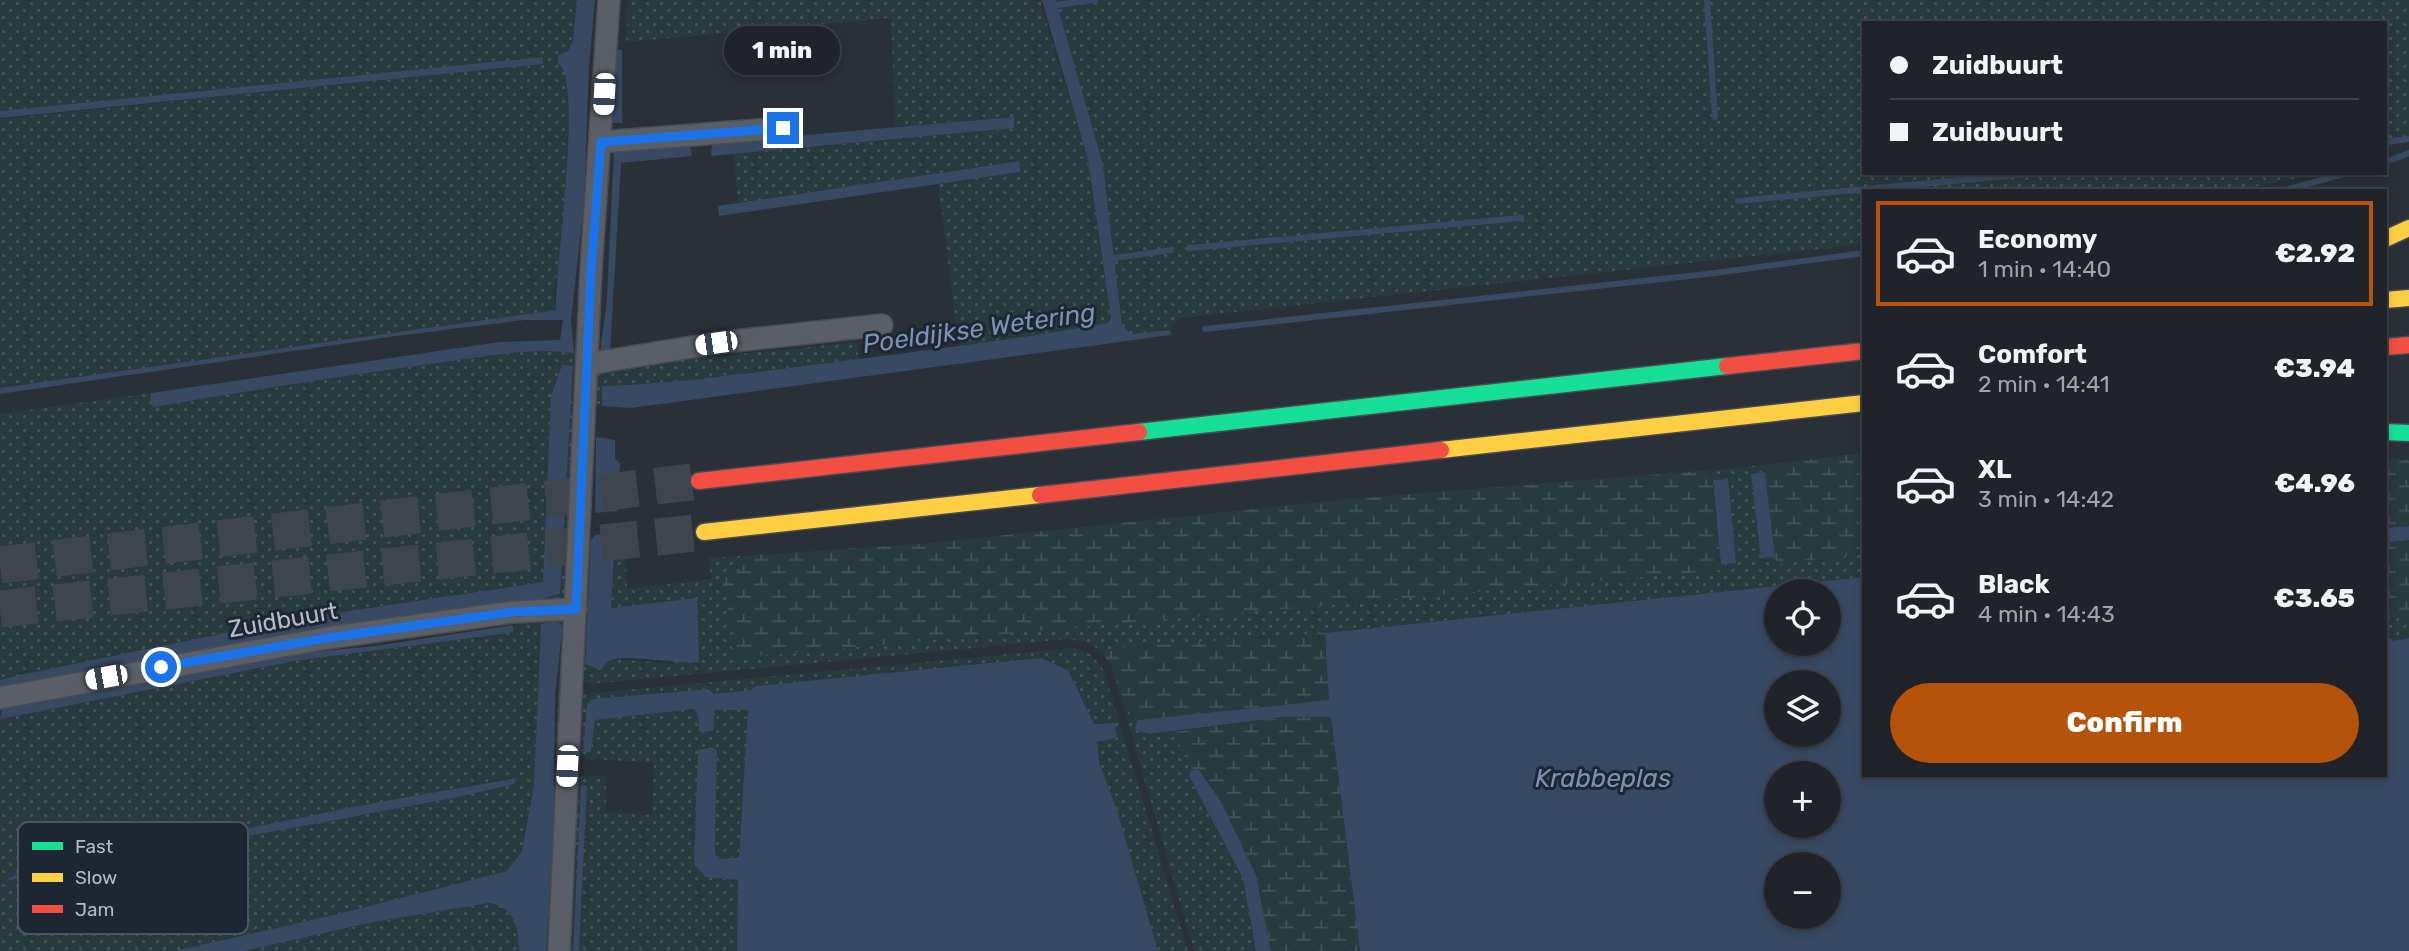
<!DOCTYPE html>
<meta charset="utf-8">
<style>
:root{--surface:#20242a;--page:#2d3036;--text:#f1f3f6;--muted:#a2a4a8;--line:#3d4147;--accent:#b45309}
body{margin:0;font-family:Rubik,sans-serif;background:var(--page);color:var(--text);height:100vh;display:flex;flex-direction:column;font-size:26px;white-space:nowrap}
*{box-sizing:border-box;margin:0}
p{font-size:23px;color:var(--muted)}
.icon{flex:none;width:38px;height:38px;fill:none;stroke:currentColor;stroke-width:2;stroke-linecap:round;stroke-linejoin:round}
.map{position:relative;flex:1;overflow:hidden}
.side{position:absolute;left:1862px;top:189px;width:525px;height:588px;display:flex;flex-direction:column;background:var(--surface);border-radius:0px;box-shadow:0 4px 10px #0003,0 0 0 2px var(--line)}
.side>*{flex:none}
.top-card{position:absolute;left:1862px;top:21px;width:525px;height:154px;border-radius:0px;box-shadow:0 4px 10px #0003,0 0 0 2px var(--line);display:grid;align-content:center;height:154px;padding:0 28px;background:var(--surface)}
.buttons{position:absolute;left:1764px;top:579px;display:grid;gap:14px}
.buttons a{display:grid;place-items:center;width:77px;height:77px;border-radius:50%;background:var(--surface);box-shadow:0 4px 10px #0003,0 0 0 2px var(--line);font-size:35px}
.end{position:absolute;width:32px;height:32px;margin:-16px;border:9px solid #1a73e8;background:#fff;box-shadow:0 0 0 4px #fff}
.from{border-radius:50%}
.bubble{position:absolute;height:49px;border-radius:24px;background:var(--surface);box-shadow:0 4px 10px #0003,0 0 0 2px var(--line);font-size:23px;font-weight:800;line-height:49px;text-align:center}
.car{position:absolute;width:21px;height:42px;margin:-21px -10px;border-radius:9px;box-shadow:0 0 5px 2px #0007;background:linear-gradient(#fff 24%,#345 0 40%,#fff 0 76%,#345 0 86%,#fff 0)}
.top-card b{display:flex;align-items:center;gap:24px;height:66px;font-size:26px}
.top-card b+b{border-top:2px solid var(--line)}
.top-card i{width:18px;height:18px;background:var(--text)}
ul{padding:12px 0 0;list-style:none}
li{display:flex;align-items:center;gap:21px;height:105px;margin:0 14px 10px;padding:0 14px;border:4px solid transparent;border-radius:0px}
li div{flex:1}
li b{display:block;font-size:26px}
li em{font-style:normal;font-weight:800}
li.on{border-color:var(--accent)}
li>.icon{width:63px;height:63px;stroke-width:1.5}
.primary-button{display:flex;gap:14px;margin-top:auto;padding:14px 28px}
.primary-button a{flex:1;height:80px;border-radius:42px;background:var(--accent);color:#fff;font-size:28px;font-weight:800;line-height:80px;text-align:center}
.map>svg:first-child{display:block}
</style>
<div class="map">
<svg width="2409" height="951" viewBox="0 0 2409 951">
<defs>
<pattern id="grass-dots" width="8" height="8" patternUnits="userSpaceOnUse" patternTransform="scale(1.75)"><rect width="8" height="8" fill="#273a3e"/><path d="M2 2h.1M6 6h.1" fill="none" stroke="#445559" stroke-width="1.8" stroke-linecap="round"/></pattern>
<pattern id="wetland-marsh" width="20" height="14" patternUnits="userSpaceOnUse" patternTransform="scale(1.75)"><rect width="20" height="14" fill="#273a3e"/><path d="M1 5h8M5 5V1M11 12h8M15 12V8" fill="none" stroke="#445559"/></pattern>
</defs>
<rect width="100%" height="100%" fill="#2a3038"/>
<g fill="url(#grass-dots)" fill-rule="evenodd">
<path d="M0 0H577C576 18 580 51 558 56L567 76 568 129 563 243 554 291 556 310 0 388V119L543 64V57L0 111Z"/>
<polygon points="628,0 1043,0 1041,5 1088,160 1111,319 1107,323 959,347 938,183 1020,172 1019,161 738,203 733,154 1014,128 1014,117 895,127 891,18 626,42"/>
<polygon points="1056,0 2409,0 2409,137 2385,148 2385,23 1864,23 1864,173 2323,173 2234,191 1864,191 1864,244 1179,318 1170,330 1131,334 1122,325 1103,165"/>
<path d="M575 333H583L569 593 564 599 517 605 560 594 573 366 551 396 543 582 289 620 0 680V414L151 393 154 407C246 391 338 377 430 364 476 358 527 347 574 353Z"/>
<polygon points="856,342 859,359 663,383 602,386 602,406 595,407 596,369"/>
<polygon points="1764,465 1765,472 1751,474 1762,558 1775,557 1777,564 1864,554 1864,577 1325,633 1113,648 1102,652 1089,643 1069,639 591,684 581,679 589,539 595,536 591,541 585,663 617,659 676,664 611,608 617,545 615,535 625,545 627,589 711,579 709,558 743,556 734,658 1722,569 1721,564 1736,562 1728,479 1713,480 1711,470"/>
<path d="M558 614 566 622 553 951H546C545 906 551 862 554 817 557 755 556 693 562 630L541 624 534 784 522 851 507 871 342 913 175 951H0V719L295 661 509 633 516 627 512 618ZM513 777 517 781 513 784 454 798 5 881 15 875Z"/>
<polygon points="2409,616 2409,638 2385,642 2385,620"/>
<polygon points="1074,648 1092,655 1104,671 1188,951 1158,951 1117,810 1099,762 1097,742 1117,738 1106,723 1094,724 1068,670 713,694 708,689 594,699 587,704 591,751 595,720 694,709 698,714 699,732 713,731 715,710 748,710 739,856 720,859 715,854 717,751 712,747 702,747 705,877 738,880 737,951 579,951 587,786 581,786 573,951 566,951 578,776 606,775 606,812 652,815 654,763 578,758 580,696 583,694"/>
<polygon points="1125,712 1137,720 1135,730 1149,734 1173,732 1191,770 1189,777 1243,879 1256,951 1194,951"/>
<path d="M489 903C514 906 519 929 519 951H244L374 922Z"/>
</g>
<g fill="url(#wetland-marsh)">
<polygon points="1864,453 1864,554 1776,564 1764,465"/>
<polygon points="2385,458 2409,460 2409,526 2385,528"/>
<polygon points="1711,470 1722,570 733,658 725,577 739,571 743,556 930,543 1349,499"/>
<polygon points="2409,540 2409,616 2385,620 2385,543"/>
<polygon points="1325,633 1330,700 1137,720 1125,712 1112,667 1102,652 1113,648"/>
<polygon points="1284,717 1331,717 1360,951 1271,951 1256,875 1220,800 1195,769 1191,770 1173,732"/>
</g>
<g fill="#384963" fill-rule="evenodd">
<path d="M577 0H595L589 67 584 203 571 320 574 353C528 347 476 358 430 364 338 377 246 391 154 407L150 403 151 393 500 342 560 340 563 320H525L396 336 0 394V388L556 310C554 274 584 79 558 63V55L568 51 573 41Z"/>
<path d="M1042 0H1056L1103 165 1122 325 1131 334 1170 330 1171 335 631 408 602 406V386C675 384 747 373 819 364 915 352 1012 340 1108 323L1111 318 1088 160Z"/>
<polygon points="614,50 622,50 622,123 613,123"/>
<polygon points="543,57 543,64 0,118 0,111"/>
<polygon points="1014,117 1014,128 711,156 712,143"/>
<polygon points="690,146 692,156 621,163 610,352 600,352 607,299 614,150"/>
<polygon points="1019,161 1020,172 719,216 718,206"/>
<polygon points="562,365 573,366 560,594 517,605 336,626 0,687 0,680 20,675 289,620 543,582 551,396"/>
<path d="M596 437 615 440V459L620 463 611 608 697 598 699 662C675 664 633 655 614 659 607 660 605 665 601 670L585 664 591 541 595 535Z"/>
<polygon points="1765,472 1775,557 1761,558 1751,474"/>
<polygon points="1728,479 1736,563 1721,564 1713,480"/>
<polygon points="2409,526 2409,540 2385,543 2385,528"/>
<path d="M1864 577V775H2385V642L2409 638V951H1360L1331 717H1284L1149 734 1135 730 1137 720 1329 700 1325 633ZM1776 592H1829V644H1776ZM1776 682H1829V735H1776ZM1776 774H1829V826H1776ZM1776 864H1829V917H1776Z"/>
<path d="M556 620 561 624 562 630 555 697 554 814 546 951H519C519 929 514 906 489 903L374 922 244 951H175L342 913 507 871 522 851 534 784 541 624Z"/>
<polygon points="513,625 514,631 509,633 295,661 0,719 2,709 271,656 375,646"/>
<polygon points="1041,658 1068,670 1094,724 1115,723 1117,738 1097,742 1099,762 1117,810 1158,951 737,951 738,880 705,877 694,864 698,750 712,747 717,751 715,854 720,859 739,857 748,710 715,710 713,731 699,732 698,714 694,709 595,720 591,752 583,752 587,703 594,699 708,689 714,694 751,690 756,686"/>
<polygon points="1198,769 1220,800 1256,875 1271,951 1256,951 1243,879 1189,776 1191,770"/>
<polygon points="517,778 514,784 454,798 5,881 15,875 379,802"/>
<polygon points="581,785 587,786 579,951 573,951"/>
</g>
<polygon fill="#2a3038" points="618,511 617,533 593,535 594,513"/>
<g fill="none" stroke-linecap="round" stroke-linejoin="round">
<g stroke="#384963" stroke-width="6">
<polyline points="1707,0 1715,117"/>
<polyline points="1049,6 1095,0"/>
<polyline points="2385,142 2409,139"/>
<polyline points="2385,162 2409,153"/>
<polyline points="2282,191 2347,173"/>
<polyline points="1738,201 2038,173"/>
<polyline points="1190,248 1521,218"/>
<polyline points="1108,259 1171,250"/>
<polyline points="1205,329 1707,274 1864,253"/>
</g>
<g stroke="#3f454e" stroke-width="37" stroke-dasharray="37 18" stroke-linecap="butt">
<polyline points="0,565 699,481"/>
<polyline points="0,609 704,532"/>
</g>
<g stroke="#484c53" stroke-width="24">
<g id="street">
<polyline points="601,142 784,128"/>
<polyline points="588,364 716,343 882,325"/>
<polyline points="0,698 327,638 512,612 576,609"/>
<polyline points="559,951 591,270 609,0"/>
</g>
</g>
<g stroke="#474c53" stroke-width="19">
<g id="fast">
<polyline points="1139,432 1727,366"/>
<polyline points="2385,432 2409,433"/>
</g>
</g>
<g stroke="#474c53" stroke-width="19">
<g id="slow">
<polyline points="2385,239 2409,228"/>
<polyline points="2385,300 2409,298"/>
<polyline points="1441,450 1864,403"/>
<polyline points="704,532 1040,495"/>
</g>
</g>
<g stroke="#474c53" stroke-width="19">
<g id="jam">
<polyline points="2385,347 2409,345"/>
<polyline points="1727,366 1864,351"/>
<polyline points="699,481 1139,432"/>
<polyline points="1040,495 1441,450"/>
</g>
</g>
<use href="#street" stroke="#5a5e66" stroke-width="21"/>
<use href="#fast" stroke="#16e098" stroke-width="16"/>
<use href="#slow" stroke="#ffcf43" stroke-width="16"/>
<use href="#jam" stroke="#f24e42" stroke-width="16"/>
</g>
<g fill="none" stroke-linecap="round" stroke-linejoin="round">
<polyline stroke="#1a73e8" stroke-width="9" points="161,667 327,638 512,612 576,609 591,270 601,142 783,128"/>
</g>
<g text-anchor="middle" stroke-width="6" stroke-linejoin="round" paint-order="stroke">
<g font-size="24" fill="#b4bcc9" stroke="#1d2633">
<text transform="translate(283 620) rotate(-10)" y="8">Zuidbuurt</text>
</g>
<g font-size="26" font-style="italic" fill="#7c92b1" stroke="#1d2633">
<text transform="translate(979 328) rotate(-8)" y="9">Poeldijkse Wetering</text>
<text x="1603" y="787">Krabbeplas</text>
</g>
</g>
<rect x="18" y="822" width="230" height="112" rx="10" fill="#1d2633" stroke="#4a5360" stroke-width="2"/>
<rect x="32" y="842" width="31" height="8" fill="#16e098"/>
<rect x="32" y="873" width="31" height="9" fill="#ffcf43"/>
<rect x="32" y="905" width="31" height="8" fill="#f24e42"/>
<g font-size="19" fill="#b4bcc9">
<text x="75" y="853">Fast</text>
<text x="75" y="884">Slow</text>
<text x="75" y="916">Jam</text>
</g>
</svg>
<div class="buttons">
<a><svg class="icon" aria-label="locate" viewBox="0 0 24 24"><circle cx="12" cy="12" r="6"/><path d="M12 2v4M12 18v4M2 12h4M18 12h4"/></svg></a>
<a><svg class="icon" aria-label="layers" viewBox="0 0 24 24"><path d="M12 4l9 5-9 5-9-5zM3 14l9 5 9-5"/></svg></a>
<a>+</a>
<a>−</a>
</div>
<i class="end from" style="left:161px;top:667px"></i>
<i class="end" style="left:783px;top:128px"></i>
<div class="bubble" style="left:724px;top:26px;width:116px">1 min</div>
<i class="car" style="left:604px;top:94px;rotate:183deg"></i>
<i class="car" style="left:716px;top:343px;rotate:262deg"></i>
<i class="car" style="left:106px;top:677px;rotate:260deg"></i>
<i class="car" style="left:567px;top:766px;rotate:183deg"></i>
<div class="top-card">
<b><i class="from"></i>Zuidbuurt</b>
<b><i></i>Zuidbuurt</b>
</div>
<section class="side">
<ul>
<li class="on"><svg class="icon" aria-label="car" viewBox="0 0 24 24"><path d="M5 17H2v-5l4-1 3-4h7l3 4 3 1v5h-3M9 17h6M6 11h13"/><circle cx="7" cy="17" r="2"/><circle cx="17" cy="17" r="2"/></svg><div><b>Economy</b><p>1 min · 14:40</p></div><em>€2.92</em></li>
<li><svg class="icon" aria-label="car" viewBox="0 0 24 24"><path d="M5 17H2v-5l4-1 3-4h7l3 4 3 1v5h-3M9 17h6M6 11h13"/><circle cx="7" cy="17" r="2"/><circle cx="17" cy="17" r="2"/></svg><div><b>Comfort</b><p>2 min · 14:41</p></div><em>€3.94</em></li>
<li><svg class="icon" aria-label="car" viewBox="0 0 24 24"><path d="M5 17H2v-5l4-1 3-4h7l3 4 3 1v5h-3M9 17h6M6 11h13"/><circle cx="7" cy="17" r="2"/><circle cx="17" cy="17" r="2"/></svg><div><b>XL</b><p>3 min · 14:42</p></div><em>€4.96</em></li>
<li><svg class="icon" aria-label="car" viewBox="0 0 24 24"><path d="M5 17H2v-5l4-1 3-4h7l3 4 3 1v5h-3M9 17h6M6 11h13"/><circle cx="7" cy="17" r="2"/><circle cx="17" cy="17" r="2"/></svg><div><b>Black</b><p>4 min · 14:43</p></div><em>€3.65</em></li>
</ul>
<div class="primary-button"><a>Confirm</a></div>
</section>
</div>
